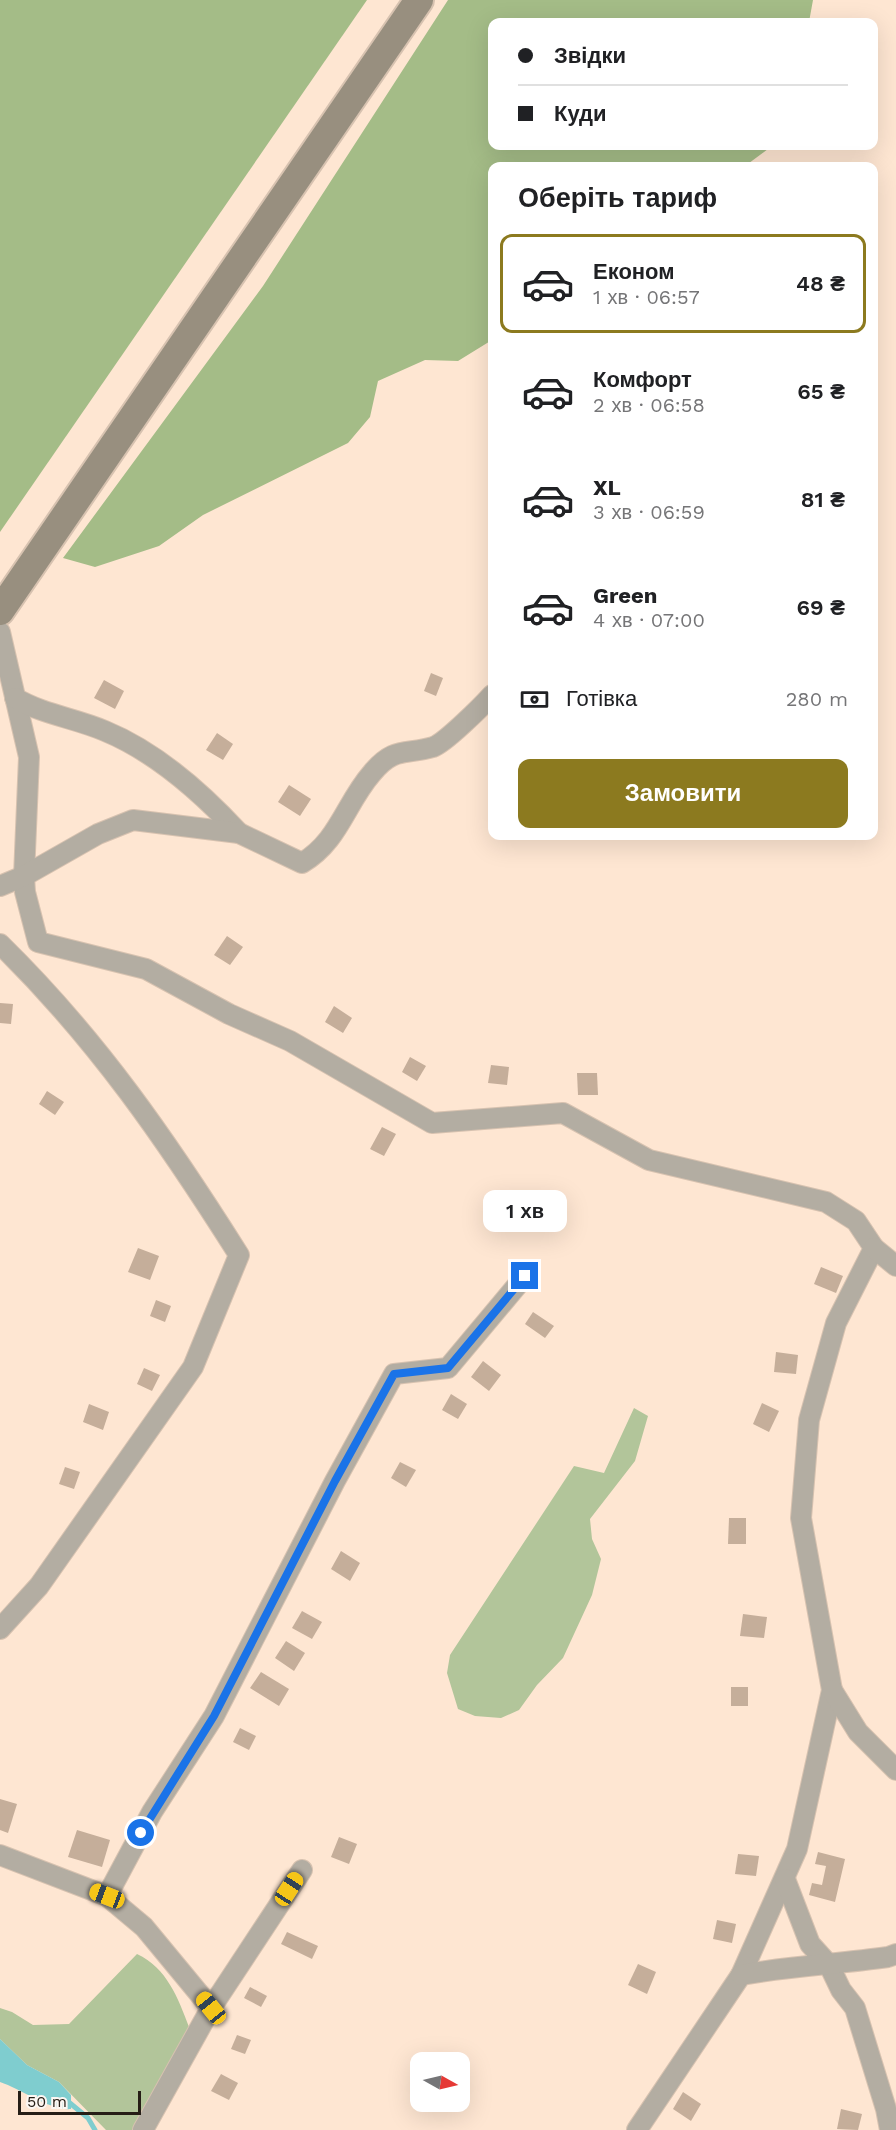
<!DOCTYPE html>
<html lang="uk">
<meta charset="utf-8">
<style>
:root{--surface:#fff;--page:#f6f6f6;--text:#202124;--muted:#757577;--line:#e0e0e0;--accent:#8c7a1f}
body{margin:0;font-family:"Work Sans",sans-serif;background:var(--page);color:var(--text);height:100vh;display:flex;flex-direction:column;font-size:22px;white-space:nowrap}
*{box-sizing:border-box;margin:0}
p{font-size:20px;color:var(--muted)}
.icon{flex:none;width:33px;height:33px;fill:none;stroke:currentColor;stroke-width:2;stroke-linecap:round;stroke-linejoin:round}
.map{position:relative;flex:1;overflow:hidden}
.drawer{position:absolute;left:488px;top:162px;width:390px;height:678px;display:flex;flex-direction:column;background:var(--surface);border-radius:12px;box-shadow:0 6px 24px #0002}
.drawer>*{flex:none}
.banner{position:absolute;left:488px;top:18px;width:390px;height:132px;border-radius:12px;box-shadow:0 6px 24px #0002;display:grid;align-content:center;height:132px;padding:0 30px;background:var(--surface)}
.needle{width:39px;rotate:98deg}
.tools{position:absolute;left:410px;top:2052px;display:grid;gap:12px}
.tools a{display:grid;place-items:center;width:60px;height:60px;border-radius:12px;background:var(--surface);box-shadow:0 6px 24px #0002;font-size:30px}
.scale{position:absolute;left:18px;bottom:15px;width:123px;box-sizing:border-box;padding-left:6px;border:3px solid #261e16;border-top:0;font-size:16px;line-height:21px;white-space:nowrap;color:#261e16;-webkit-text-stroke:4px #fcf7f3;paint-order:stroke}
.end{position:absolute;width:27px;height:27px;margin:-14px;border:8px solid #1a73e8;background:#fff;box-shadow:0 0 0 3px #fff}
.from{border-radius:50%}
.bubble{position:absolute;height:42px;border-radius:12px;background:var(--surface);box-shadow:0 6px 24px #0002;font-size:20px;font-weight:600;line-height:42px;text-align:center}
.car{position:absolute;width:18px;height:36px;margin:-18px -9px;border-radius:8px;box-shadow:0 0 4px 2px #0007;background:linear-gradient(#f5c518 24%,#345 0 40%,#f5c518 0 76%,#345 0 86%,#f5c518 0)}
.banner b{display:flex;align-items:center;gap:21px;height:57px;font-size:22px}
.banner b+b{border-top:2px solid var(--line)}
.banner i{width:15px;height:15px;background:var(--text)}
ul{padding:0;list-style:none}
li{display:flex;align-items:center;gap:18px;height:99px;margin:0 12px 9px;padding:0 18px;border:3px solid transparent;border-radius:12px}
li div{flex:1}
li b{display:block;font-size:22px}
li em{font-style:normal;font-weight:600}
li.current{border-color:var(--accent)}
li>.icon{width:54px;height:54px;stroke-width:1.5}
h2{padding:0 30px;font-size:27px;line-height:72px}
.pay{display:flex;align-items:center;gap:15px;height:66px;padding:0 30px;font-size:22px}
.pay p{margin-inline-start:auto}
.primary-button{display:flex;gap:12px;margin-top:auto;padding:12px 30px}
.primary-button a{flex:1;height:69px;border-radius:12px;background:var(--accent);color:#fff;font-size:24px;font-weight:600;line-height:69px;text-align:center}
.map>svg:first-child{display:block}
</style>
<div class="map">
<svg width="896" height="2130" viewBox="0 0 896 2130">
<rect width="100%" height="100%" fill="#fee6d2"/>
<g fill="#b2c59a">
<polygon points="634,1408 648,1416 635,1461 590,1519 592,1539 601,1559 592,1595 563,1658 537,1685 519,1710 501,1718 475,1716 458,1709 447,1673 450,1655 574,1466 604,1473"/>
<path d="M137 1954C167 1968 178 1998 189 2027L133 2130H106L59 2082 27 2065 0 2039V2008L12 2012 33 2025 69 2024Z"/>
</g>
<g fill="#a4bc87">
<polygon points="0,0 367,0 0,532"/>
<polygon points="448,0 813,0 809,22 492,22 492,146 772,146 745,166 492,166 492,340 458,361 425,360 378,381 370,417 348,443 203,515 159,546 95,567 63,558 263,286"/>
</g>
<path fill="#7fcdcf" d="M0 2039 27 2065 59 2082 71 2095V2109C51 2111 21 2089 0 2082Z"/>
<g fill="none" stroke-linecap="round" stroke-linejoin="round">
<polyline stroke="#7fcdcf" stroke-width="5" points="65,2099 88,2118 95,2130"/>
</g>
<g fill="#c5ae9a">
<polygon points="431,673 443,678 436,696 424,691"/>
<polygon points="104,680 124,691 115,709 94,698"/>
<polygon points="217,733 233,744 223,760 206,750"/>
<polygon points="289,785 311,799 300,816 278,802"/>
<polygon points="227,936 243,947 230,965 214,955"/>
<polygon points="0,1003 13,1004 11,1024 0,1023"/>
<polygon points="334,1006 352,1018 343,1033 325,1022"/>
<polygon points="410,1057 426,1066 417,1081 402,1072"/>
<polygon points="491,1065 509,1067 507,1085 488,1083"/>
<polygon points="577,1073 597,1073 598,1095 578,1095"/>
<polygon points="47,1091 64,1102 55,1115 39,1104"/>
<polygon points="382,1127 396,1134 384,1156 370,1149"/>
<polygon points="138,1248 159,1256 150,1280 128,1272"/>
<polygon points="821,1267 843,1276 836,1293 814,1284"/>
<polygon points="156,1300 171,1306 165,1322 150,1316"/>
<polygon points="533,1312 554,1326 545,1338 525,1324"/>
<polygon points="776,1352 798,1355 796,1374 774,1372"/>
<polygon points="483,1361 501,1375 489,1391 471,1377"/>
<polygon points="144,1368 160,1375 152,1391 137,1384"/>
<polygon points="451,1394 467,1404 458,1419 442,1410"/>
<polygon points="762,1403 779,1411 769,1432 753,1424"/>
<polygon points="89,1404 109,1412 103,1430 83,1422"/>
<polygon points="400,1462 416,1470 406,1487 391,1478"/>
<polygon points="65,1467 80,1472 74,1489 59,1484"/>
<polygon points="729,1518 746,1518 746,1544 728,1544"/>
<polygon points="341,1551 360,1563 350,1581 331,1569"/>
<polygon points="302,1611 322,1622 312,1639 292,1628"/>
<polygon points="743,1614 767,1617 764,1638 740,1636"/>
<polygon points="286,1641 305,1653 294,1671 275,1658"/>
<polygon points="261,1672 289,1689 279,1706 250,1688"/>
<rect x="731" y="1687" width="17" height="19"/>
<polygon points="240,1728 256,1736 249,1750 233,1742"/>
<polygon points="0,1799 17,1804 8,1833 0,1830"/>
<polygon points="77,1830 110,1840 102,1867 68,1857"/>
<polygon points="339,1837 357,1844 349,1864 331,1857"/>
<polygon points="818,1852 845,1859 835,1902 809,1895 812,1883 822,1885 826,1866 815,1864"/>
<polygon points="738,1854 759,1856 756,1876 735,1874"/>
<polygon points="717,1920 736,1924 732,1943 713,1939"/>
<polygon points="287,1932 318,1946 312,1959 281,1944"/>
<polygon points="638,1964 656,1972 647,1994 628,1985"/>
<polygon points="250,1987 267,1996 261,2007 244,1998"/>
<polygon points="237,2035 251,2040 245,2054 231,2049"/>
<polygon points="221,2074 238,2083 229,2100 211,2091"/>
<polygon points="683,2092 701,2104 691,2121 673,2109"/>
<polygon points="841,2109 862,2114 858,2130 837,2129"/>
</g>
<g fill="none" stroke-linecap="round" stroke-linejoin="round">
<g stroke="#d7c2b0" stroke-width="22">
<g id="street">
<polyline points="0,632 29,757 24,876 25,892 38,942 146,969 229,1014 290,1041 432,1123 563,1113 649,1160 826,1202 856,1221 874,1248 836,1323 809,1420 801,1518 832,1690 797,1849 741,1975 637,2130"/>
<path d="M15 698C44 715 75 718 105 731 156 752 202 793 239 833"/>
<path d="M0 886 24 876 98 834 133 820 239 833 302 863C339 841 345 804 372 773 394 746 406 755 433 747 445 743 483 705 492 695"/>
<path d="M0 944C97 1039 167 1141 239 1255L193 1367 39 1586 0 1629"/>
<polyline points="874,1248 896,1266"/>
<polyline points="832,1690 858,1732 896,1770"/>
<polyline points="0,1855 107,1896 144,1927 211,2008"/>
<polyline points="785,1879 810,1944 829,1965 841,1990 855,2008 886,2109 890,2130"/>
<polyline points="107,1896 152,1812 214,1716 335,1481 394,1374 448,1368 525,1276"/>
<path d="M741 1975C789 1966 839 1964 888 1957L896 1954"/>
<polyline points="143,2130 211,2008 302,1870"/>
</g>
</g>
<g stroke="#d7c2b0" stroke-width="32">
<polyline id="secondary" points="0,611 419,0"/>
</g>
<use href="#street" stroke="#b3ada2" stroke-width="20"/>
<use href="#secondary" stroke="#988f7f" stroke-width="28"/>
</g>
<g fill="none" stroke-linecap="round" stroke-linejoin="round">
<polyline stroke="#1a73e8" stroke-width="8" points="141,1833 214,1716 335,1481 394,1374 448,1368 525,1276"/>
</g>
</svg>
<div class="tools">
<a><svg class="needle" viewBox="-14 -14 28 28"><path d="M0-13l5 13h-10z" fill="#e53935"/><path d="M0 13l5-13h-10z" fill="#757577"/></svg></a>
</div>
<div class="scale">50 m</div>
<i class="end from" style="left:141px;top:1833px"></i>
<i class="end" style="left:525px;top:1276px"></i>
<div class="bubble" style="left:483px;top:1190px;width:84px">1 хв</div>
<i class="car" style="left:289px;top:1889px;rotate:33deg"></i>
<i class="car" style="left:107px;top:1896px;rotate:291deg"></i>
<i class="car" style="left:211px;top:2008px;rotate:321deg"></i>
<div class="banner">
<b><i class="from"></i>Звідки</b>
<b><i></i>Куди</b>
</div>
<section class="drawer">
<h2>Оберіть тариф</h2>
<ul>
<li class="current"><svg class="icon" aria-label="car" viewBox="0 0 24 24"><path d="M5 17H2v-5l4-1 3-4h7l3 4 3 1v5h-3M9 17h6M6 11h13"/><circle cx="7" cy="17" r="2"/><circle cx="17" cy="17" r="2"/></svg><div><b>Економ</b><p>1 хв · 06:57</p></div><em>48 ₴</em></li>
<li><svg class="icon" aria-label="car" viewBox="0 0 24 24"><path d="M5 17H2v-5l4-1 3-4h7l3 4 3 1v5h-3M9 17h6M6 11h13"/><circle cx="7" cy="17" r="2"/><circle cx="17" cy="17" r="2"/></svg><div><b>Комфорт</b><p>2 хв · 06:58</p></div><em>65 ₴</em></li>
<li><svg class="icon" aria-label="car" viewBox="0 0 24 24"><path d="M5 17H2v-5l4-1 3-4h7l3 4 3 1v5h-3M9 17h6M6 11h13"/><circle cx="7" cy="17" r="2"/><circle cx="17" cy="17" r="2"/></svg><div><b>XL</b><p>3 хв · 06:59</p></div><em>81 ₴</em></li>
<li><svg class="icon" aria-label="car" viewBox="0 0 24 24"><path d="M5 17H2v-5l4-1 3-4h7l3 4 3 1v5h-3M9 17h6M6 11h13"/><circle cx="7" cy="17" r="2"/><circle cx="17" cy="17" r="2"/></svg><div><b>Green</b><p>4 хв · 07:00</p></div><em>69 ₴</em></li>
</ul>
<div class="pay"><svg class="icon" aria-label="cash" viewBox="0 0 24 24"><path d="M3 7h18v10H3z"/><circle cx="12" cy="12" r="2"/></svg>Готівка<p>280 m</p></div>
<div class="primary-button"><a>Замовити</a></div>
</section>
</div>
